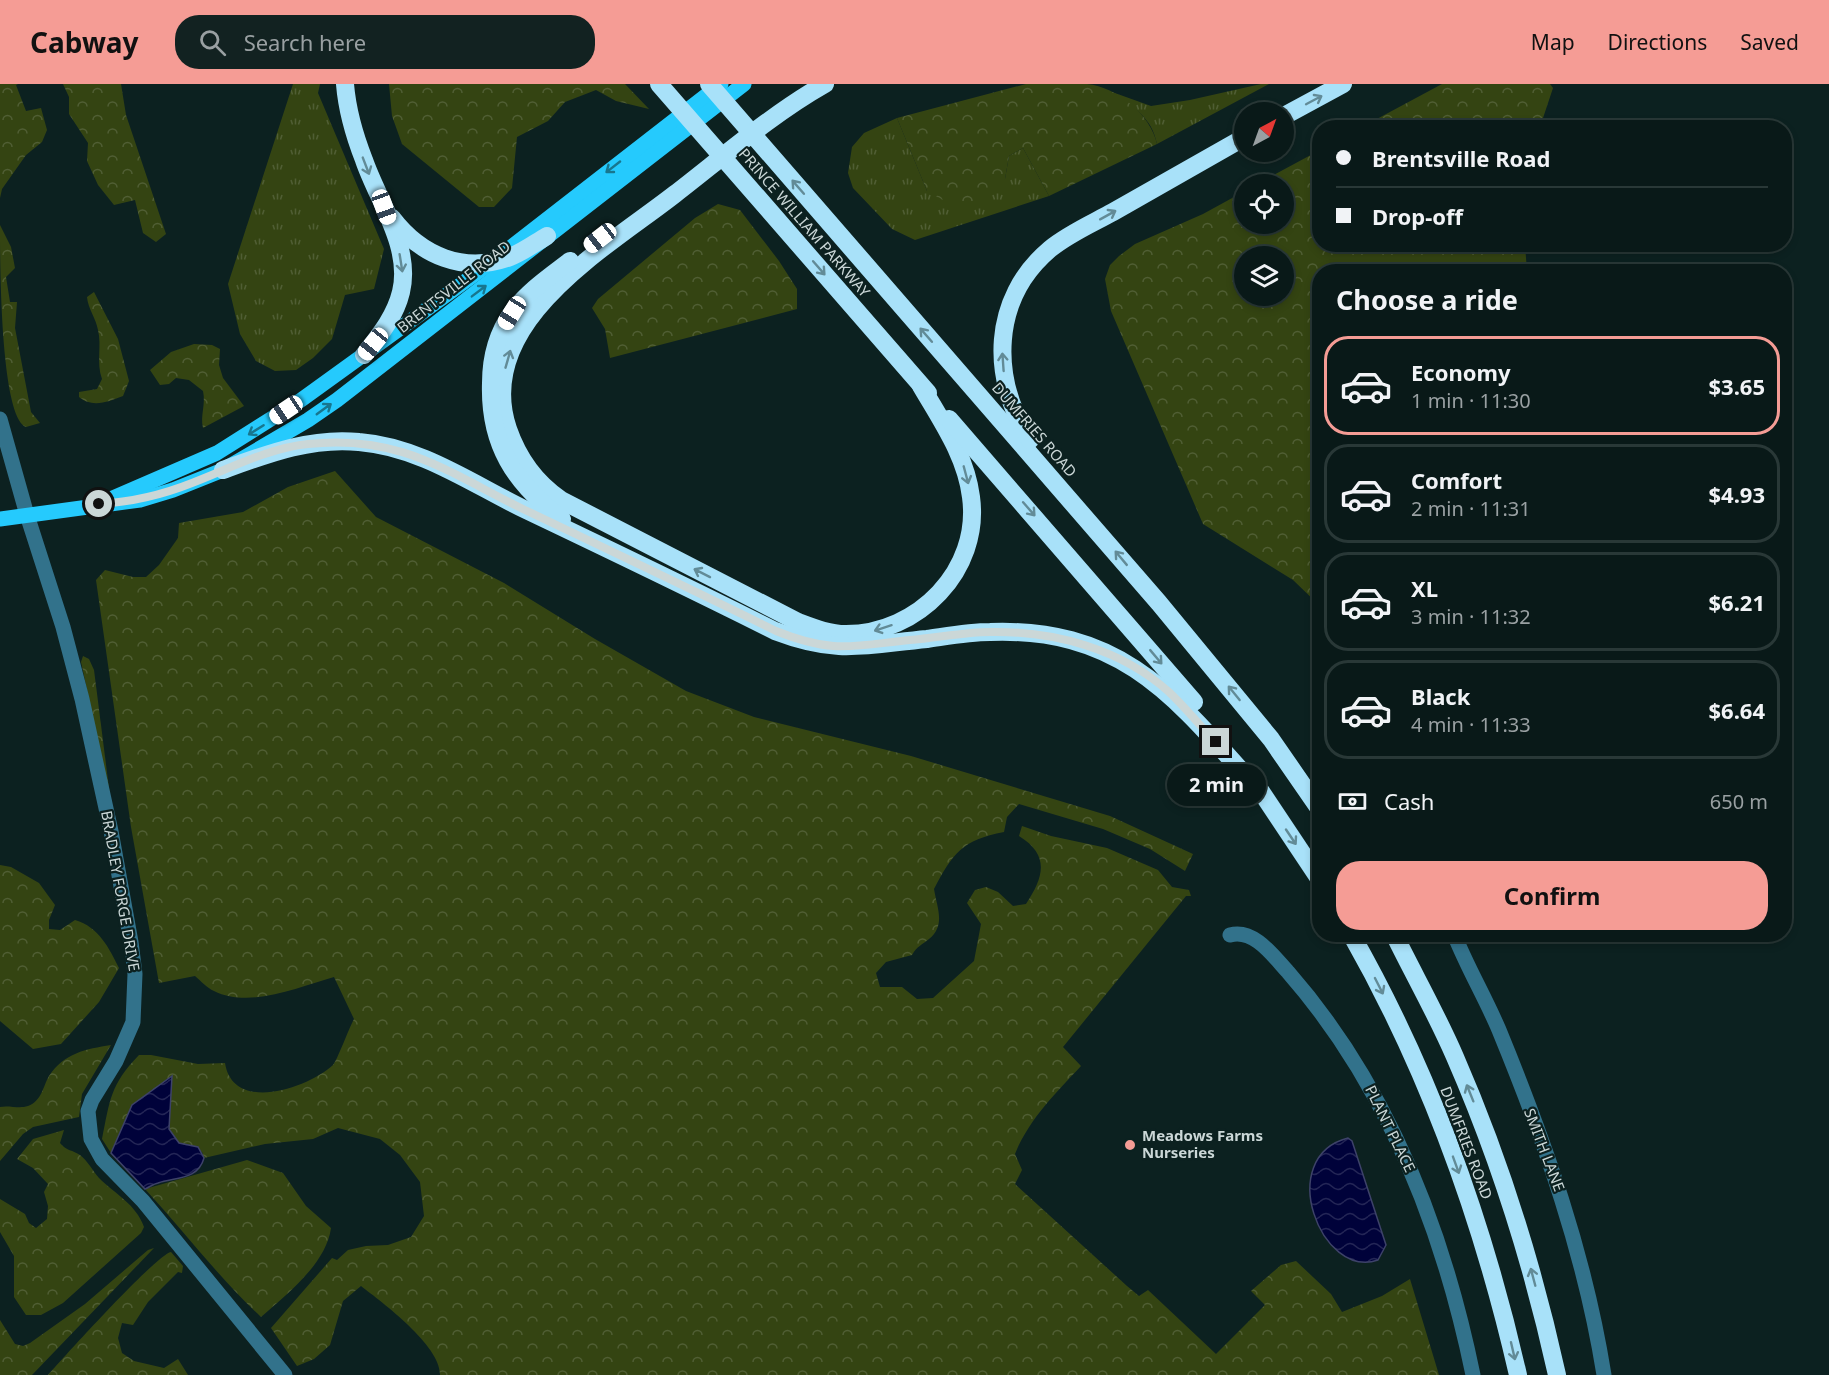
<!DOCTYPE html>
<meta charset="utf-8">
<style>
:root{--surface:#091918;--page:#122221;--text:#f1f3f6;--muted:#99a0a2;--line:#293837;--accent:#f59c95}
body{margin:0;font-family:"Noto Sans",sans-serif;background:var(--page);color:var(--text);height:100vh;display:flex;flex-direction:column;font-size:22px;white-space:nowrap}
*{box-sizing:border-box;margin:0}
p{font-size:20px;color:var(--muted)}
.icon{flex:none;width:33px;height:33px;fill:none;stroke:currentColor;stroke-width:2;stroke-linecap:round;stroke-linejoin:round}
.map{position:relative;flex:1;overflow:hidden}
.side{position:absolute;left:1312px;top:180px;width:480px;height:678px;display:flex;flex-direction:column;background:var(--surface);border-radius:24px;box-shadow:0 3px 9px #0003,0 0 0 2px var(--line)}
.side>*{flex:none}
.top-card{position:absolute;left:1312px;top:36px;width:480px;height:132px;border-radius:24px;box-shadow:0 3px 9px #0003,0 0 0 2px var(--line);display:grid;align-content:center;height:132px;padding:0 24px;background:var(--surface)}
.needle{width:39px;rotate:41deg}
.controls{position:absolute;left:1234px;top:18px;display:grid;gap:12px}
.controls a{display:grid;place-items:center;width:60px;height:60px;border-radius:50%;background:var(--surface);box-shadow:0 3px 9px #0003,0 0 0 2px var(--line);font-size:30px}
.end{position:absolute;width:27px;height:27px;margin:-14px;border:8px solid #cbd7d7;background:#111;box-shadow:0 0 0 3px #111}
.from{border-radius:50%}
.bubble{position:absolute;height:42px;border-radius:21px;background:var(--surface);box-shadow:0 3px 9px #0003,0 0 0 2px var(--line);font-size:20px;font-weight:700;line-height:42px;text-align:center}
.car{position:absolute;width:18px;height:36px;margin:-18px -9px;border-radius:8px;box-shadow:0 0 4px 2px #0007;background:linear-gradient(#fff 24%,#345 0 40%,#fff 0 76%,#345 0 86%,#fff 0)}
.top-card b{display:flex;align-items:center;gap:21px;height:57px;font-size:22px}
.top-card b+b{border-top:2px solid var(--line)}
.top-card i{width:15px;height:15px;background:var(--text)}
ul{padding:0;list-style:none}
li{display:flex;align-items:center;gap:18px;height:99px;margin:0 12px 9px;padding:0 12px;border:3px solid var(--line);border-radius:24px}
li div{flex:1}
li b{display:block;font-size:22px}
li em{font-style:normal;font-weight:700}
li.on{border-color:var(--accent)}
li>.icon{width:54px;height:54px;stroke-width:1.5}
h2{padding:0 24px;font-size:27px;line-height:72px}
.pay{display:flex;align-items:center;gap:15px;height:66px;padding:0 24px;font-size:22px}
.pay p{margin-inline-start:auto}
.primary-button{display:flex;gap:12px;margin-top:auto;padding:12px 24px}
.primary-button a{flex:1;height:69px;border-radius:24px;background:var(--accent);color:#111;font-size:24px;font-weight:700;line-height:69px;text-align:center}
header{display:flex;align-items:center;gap:36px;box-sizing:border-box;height:84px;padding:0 30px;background:var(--accent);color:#111}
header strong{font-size:28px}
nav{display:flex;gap:33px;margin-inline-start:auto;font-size:21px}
.search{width:420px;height:54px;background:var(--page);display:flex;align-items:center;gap:15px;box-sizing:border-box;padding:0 21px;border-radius:24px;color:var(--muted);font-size:22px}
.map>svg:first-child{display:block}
</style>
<header>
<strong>Cabway</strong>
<div class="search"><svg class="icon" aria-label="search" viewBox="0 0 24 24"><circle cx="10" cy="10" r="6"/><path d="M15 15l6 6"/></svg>Search here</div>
<nav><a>Map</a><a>Directions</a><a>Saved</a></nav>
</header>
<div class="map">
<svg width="1829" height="1291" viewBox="0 0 1829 1291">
<defs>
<pattern id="grass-tufts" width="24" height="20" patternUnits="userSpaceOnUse" patternTransform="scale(1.5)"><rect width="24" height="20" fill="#344412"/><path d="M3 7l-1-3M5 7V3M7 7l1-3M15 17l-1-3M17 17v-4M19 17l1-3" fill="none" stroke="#505e34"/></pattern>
<pattern id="forest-crowns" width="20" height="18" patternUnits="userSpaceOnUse" patternTransform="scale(1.5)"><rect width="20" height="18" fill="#344412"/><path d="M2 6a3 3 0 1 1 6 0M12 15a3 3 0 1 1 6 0" fill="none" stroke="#505e34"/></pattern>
<pattern id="water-waves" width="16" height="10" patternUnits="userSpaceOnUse" patternTransform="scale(1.5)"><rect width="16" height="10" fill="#00023a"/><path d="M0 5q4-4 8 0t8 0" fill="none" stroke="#242656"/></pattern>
</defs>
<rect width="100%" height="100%" fill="#0c2120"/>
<g fill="url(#grass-tufts)">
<polygon points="293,0 320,0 318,9 384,165 374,205 345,211 332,255 313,274 296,286 275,287 256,277 240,250 228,200"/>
<path d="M1261 0H1269L1157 60C1152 33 1133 23 1112 8L1151 22 1190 16Z"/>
<polygon points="897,34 927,107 1005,95 1009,72 1023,64 1049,112 915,156 892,145 853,104 848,89 852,63 864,49"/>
</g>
<g fill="url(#forest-crowns)" fill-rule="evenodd">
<polygon points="0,0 18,0 16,1 26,27 41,24 47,46 42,58 26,71 2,105 0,114"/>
<polygon points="63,0 121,0 126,31 166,150 156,158 143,149 135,116 114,121 98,101 87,77 88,59 69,30 69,13"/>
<polygon points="389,0 625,0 649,25 616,17 596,6 565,18 548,37 517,53 512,104 494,123 479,123 402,60 392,32"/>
<path d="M1026 0C1046 0 1067 0 1087 0 1117 3 1151 31 1157 60L1049 112 1023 64 1009 72 1005 95 984 117 948 119 927 107 897 34Z"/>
<polygon points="1442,0 1550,0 1553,4 1540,43 1362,43"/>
<path d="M1320 66V160L1525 161 1527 187 1320 188V522L1293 496 1203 440 1111 227 1105 195 1110 181 1119 172 1135 160 1203 130 1245 107V140H1284V100H1257ZM1245 172H1284V212H1245Z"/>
<polygon points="718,120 740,126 779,177 797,205 797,225 610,274 605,245 592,224 598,215 695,134"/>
<path d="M0 141 11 163 15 184 6 193 10 218H17L15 244 31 328 40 339 26 343C0 333 0 174 0 141Z"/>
<path d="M94 208 118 255 129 297 123 312C108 318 92 324 79 313V308L97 305 102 295C96 278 102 262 98 246 96 234 88 225 87 213Z"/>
<path d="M194 260 212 261 220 265 219 281 223 294 244 322 203 344C200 331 206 321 203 307L189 296 176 294 169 300 160 301 150 286 171 268Z"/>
<path d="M335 387 376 433 504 499 595 555 686 607 754 633 911 672 1110 732 1193 770 1185 787 1150 765 1103 745 1019 720 1007 733 1004 748C962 756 953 769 934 805 937 824 946 841 929 855 922 861 917 862 912 871L886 878 876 889 880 903H902L917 915 933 914 974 877 981 840 967 819 975 806 986 803 998 808 1013 822 1026 820C1044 793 1050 771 1019 752L1022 742 1051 752 1107 764 1158 786 1172 803 1189 806 1191 812H1186L1063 963 1081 982C1056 1009 1029 1035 1015 1070L1022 1086 1015 1100 1127 1202 1139 1212 1148 1206 1216 1270 1265 1221 1251 1207 1281 1181 1296 1177 1331 1210 1342 1228 1382 1212 1410 1195 1439 1291H440C441 1262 383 1219 361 1202L343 1217 330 1261 314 1275 297 1282 271 1244 332 1174 337 1176 348 1166 366 1162 388 1161 411 1153 424 1132 420 1098 400 1071 380 1055 338 1044 313 1055 265 1060 204 1074 202 1068 179 1059 168 1045 172 992 132 1021 111 1069 102 1055C110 1016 110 1001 139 971H151L198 980 225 979C233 1030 308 1004 333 981 337 977 349 944 354 935L334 893C298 903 250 925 214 907 207 904 201 897 195 892L159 899 131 743 96 496 105 486 133 493H146L159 481 178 454 179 439 243 428 288 403Z"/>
<polygon points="83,572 89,575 94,586 110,712 81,578"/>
<path d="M0 781 11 783 39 799 55 821 49 836V845L60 846 75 836C99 843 109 864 119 884L99 918 61 960 33 965 0 937Z"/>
<path d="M111 961 82 1010 79 1033 33 1043 23 1050 0 1077V1023C9 1021 19 1025 28 1022 42 1017 43 1002 49 992 64 969 86 965 111 961Z"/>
<path d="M64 1046 60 1059C66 1067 73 1066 80 1071 87 1076 93 1087 99 1094 115 1110 136 1120 144 1143L141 1149 63 1219 41 1231H26L14 1213V1172L0 1148V1115L25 1130 29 1139 36 1144 47 1135 48 1122 44 1108 48 1100 33 1084 17 1075 33 1055Z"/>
<path d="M247 1076 283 1089 306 1122 331 1144C326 1180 287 1210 261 1233 218 1193 184 1147 145 1105Z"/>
<polygon points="154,1164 32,1291 0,1291 0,1236 15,1260 23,1262 30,1259 85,1220 148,1166"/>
<path d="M171 1168 183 1182 182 1189 178 1188 148 1218 133 1241 122 1239 118 1254 122 1269 134 1277 164 1284 178 1275 188 1291H48C64 1273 156 1171 171 1168Z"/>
</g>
<g fill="url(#water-waves)" stroke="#3d4269" stroke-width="1.5">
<path d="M172 992 169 1045 179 1059 198 1063 204 1074C198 1096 176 1093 158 1099 153 1100 150 1103 145 1105L111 1069 132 1021Z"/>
<path d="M1348 1054 1352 1057 1386 1161 1378 1176C1321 1196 1274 1073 1348 1054Z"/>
</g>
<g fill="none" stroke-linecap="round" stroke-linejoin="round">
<g stroke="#32728b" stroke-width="15">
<polyline points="0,335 27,431 63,543 82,615 111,747 131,858 135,890 133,938 116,977 92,1016 88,1027 91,1055 102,1075 143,1117 285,1291"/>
<path d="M1454 850C1467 883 1485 913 1499 946 1545 1058 1585 1171 1604 1291"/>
<path d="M1230 851C1254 844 1274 873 1288 888 1387 1001 1443 1145 1473 1291"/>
</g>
<g stroke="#25cafd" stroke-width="15">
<polyline points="113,414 217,369 301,316 492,178 721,0"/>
<polyline points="0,435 140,416 173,406 223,386 308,336 337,316 744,0"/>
</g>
<g stroke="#a8e1f9" stroke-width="18">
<path d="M345 0C347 25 355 53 364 76 378 117 412 163 401 208 395 233 379 252 364 271"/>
<polyline points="659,0 928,309"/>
<polyline points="709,0 1159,519 1271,655 1320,726"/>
<path d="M825 0C772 30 723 73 675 110 606 164 472 239 508 345 518 374 536 399 561 416L798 538C814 544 829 550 846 550 918 550 981 486 971 413 966 372 942 338 921 302"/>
<polyline points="1284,32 1343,0"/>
<path d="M392 134C421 172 464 190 510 173 523 168 535 159 547 152"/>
<polyline points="949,335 1194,618"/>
<path d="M1030 356C990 294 991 215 1050 165 1068 150 1093 139 1113 128 1157 103 1201 78 1245 53"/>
<path d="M223 386C267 370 311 353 359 358 421 363 472 400 526 426 610 466 693 506 775 547 838 571 864 561 927 555 948 552 969 548 990 548 1126 543 1179 618 1262 710"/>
<path d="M562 435C514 399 489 360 491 299 491 273 497 250 512 229 527 208 549 193 570 177"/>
<polyline points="1256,700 1320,796"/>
<path d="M1351 850C1429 987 1483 1138 1518 1291"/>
<path d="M1394 850C1414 891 1437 931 1455 973 1500 1076 1533 1182 1557 1291"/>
</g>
</g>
<defs><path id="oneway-shaft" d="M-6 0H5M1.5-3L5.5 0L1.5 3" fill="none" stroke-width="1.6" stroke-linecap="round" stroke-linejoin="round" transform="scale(1.5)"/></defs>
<g stroke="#628b97">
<use href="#oneway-shaft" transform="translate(1314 16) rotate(-28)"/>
<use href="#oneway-shaft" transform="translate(366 82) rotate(69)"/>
<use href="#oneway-shaft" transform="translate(798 103) rotate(-131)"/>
<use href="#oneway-shaft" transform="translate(1108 131) rotate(-29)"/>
<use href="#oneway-shaft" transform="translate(401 179) rotate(81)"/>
<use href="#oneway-shaft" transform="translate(819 184) rotate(49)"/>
<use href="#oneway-shaft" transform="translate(926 251) rotate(-131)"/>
<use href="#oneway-shaft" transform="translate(508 275) rotate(-74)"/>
<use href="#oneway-shaft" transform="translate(1003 278) rotate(-94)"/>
<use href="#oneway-shaft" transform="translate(966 391) rotate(75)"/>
<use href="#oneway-shaft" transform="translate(1029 425) rotate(49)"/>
<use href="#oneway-shaft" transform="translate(1121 474) rotate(-130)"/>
<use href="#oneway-shaft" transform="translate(702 489) rotate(-153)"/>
<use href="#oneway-shaft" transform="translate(883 544) rotate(162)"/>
<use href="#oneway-shaft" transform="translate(1156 573) rotate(50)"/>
<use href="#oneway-shaft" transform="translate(1234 609) rotate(-129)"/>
<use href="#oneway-shaft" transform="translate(1291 753) rotate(56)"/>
<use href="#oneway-shaft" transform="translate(1379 902) rotate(63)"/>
<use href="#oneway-shaft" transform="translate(1470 1009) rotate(-112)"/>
<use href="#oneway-shaft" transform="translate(1456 1081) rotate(70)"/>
<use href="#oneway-shaft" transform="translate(1533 1193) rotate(-105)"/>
<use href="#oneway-shaft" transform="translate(1513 1267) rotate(77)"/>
</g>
<g stroke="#18768e">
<use href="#oneway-shaft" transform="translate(613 83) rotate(142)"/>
<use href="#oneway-shaft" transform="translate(479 207) rotate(-37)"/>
<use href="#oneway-shaft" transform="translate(324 325) rotate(-36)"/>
<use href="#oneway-shaft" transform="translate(256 346) rotate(148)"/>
</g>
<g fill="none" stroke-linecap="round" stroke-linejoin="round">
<path stroke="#cbd7d7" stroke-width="8" d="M99 420C132 418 162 411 192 399 229 385 268 364 308 360 400 350 447 388 525 426 609 466 693 506 776 547 833 570 852 562 910 556 937 554 964 548 991 548 1055 547 1121 565 1169 608 1186 624 1200 642 1216 658"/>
</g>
<circle fill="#f59c95" stroke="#0c2120" stroke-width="2" cx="1130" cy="1061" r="6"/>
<g text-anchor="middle" stroke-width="4.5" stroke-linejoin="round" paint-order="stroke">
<g font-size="15" fill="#cbd7d7" stroke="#0c2120">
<text transform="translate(804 139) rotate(49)" y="5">PRINCE WILLIAM PARKWAY</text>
<text transform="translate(454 203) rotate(-38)" y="5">BRENTSVILLE ROAD</text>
<text transform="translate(1034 346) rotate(49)" y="5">DUMFRIES ROAD</text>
<text transform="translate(120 807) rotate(80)" y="5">BRADLEY FORGE DRIVE</text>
<text transform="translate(1390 1045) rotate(64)" y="5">PLANT PLACE</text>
<text transform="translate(1466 1059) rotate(69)" y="5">DUMFRIES ROAD</text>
<text transform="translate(1544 1066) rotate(69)" y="5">SMITH LANE</text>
</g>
<g font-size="15" font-weight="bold" fill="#cbd7d7" stroke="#0c2120" text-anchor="start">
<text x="1142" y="1057">Meadows Farms<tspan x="1142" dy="17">Nurseries</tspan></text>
</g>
</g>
</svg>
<div class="controls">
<a><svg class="needle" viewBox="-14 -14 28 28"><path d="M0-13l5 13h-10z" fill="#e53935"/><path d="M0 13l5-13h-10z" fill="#99a0a2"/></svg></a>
<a><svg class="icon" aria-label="locate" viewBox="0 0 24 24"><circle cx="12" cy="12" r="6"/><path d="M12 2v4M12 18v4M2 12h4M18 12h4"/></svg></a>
<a><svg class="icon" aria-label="layers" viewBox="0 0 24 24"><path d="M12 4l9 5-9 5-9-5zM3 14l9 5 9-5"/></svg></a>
</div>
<i class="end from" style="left:99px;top:420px"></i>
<i class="end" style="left:1216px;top:658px"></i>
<div class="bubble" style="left:1167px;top:680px;width:99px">2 min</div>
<i class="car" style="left:384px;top:123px;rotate:160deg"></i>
<i class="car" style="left:600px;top:154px;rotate:232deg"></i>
<i class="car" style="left:512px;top:229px;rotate:212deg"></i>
<i class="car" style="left:373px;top:260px;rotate:219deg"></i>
<i class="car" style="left:286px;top:326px;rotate:236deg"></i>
<div class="top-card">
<b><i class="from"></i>Brentsville Road</b>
<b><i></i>Drop-off</b>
</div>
<section class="side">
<h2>Choose a ride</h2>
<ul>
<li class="on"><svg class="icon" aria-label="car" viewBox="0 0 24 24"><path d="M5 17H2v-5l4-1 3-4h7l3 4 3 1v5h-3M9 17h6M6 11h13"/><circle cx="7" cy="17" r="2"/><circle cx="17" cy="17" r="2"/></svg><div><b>Economy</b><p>1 min · 11:30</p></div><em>$3.65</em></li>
<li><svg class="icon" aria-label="car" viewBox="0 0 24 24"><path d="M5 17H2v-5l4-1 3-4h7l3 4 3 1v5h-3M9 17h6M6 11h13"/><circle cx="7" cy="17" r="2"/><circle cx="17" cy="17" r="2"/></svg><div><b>Comfort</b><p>2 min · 11:31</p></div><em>$4.93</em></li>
<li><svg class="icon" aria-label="car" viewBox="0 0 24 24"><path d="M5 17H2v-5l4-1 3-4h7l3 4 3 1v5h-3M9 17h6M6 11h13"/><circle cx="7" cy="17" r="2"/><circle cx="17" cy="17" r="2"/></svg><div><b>XL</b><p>3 min · 11:32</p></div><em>$6.21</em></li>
<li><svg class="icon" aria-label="car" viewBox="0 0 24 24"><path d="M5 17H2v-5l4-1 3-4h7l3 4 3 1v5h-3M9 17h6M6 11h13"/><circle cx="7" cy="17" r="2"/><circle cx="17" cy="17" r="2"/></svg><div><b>Black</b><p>4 min · 11:33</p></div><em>$6.64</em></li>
</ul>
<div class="pay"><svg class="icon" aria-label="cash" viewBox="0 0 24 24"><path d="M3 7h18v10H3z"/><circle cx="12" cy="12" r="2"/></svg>Cash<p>650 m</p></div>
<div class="primary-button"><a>Confirm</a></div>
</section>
</div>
